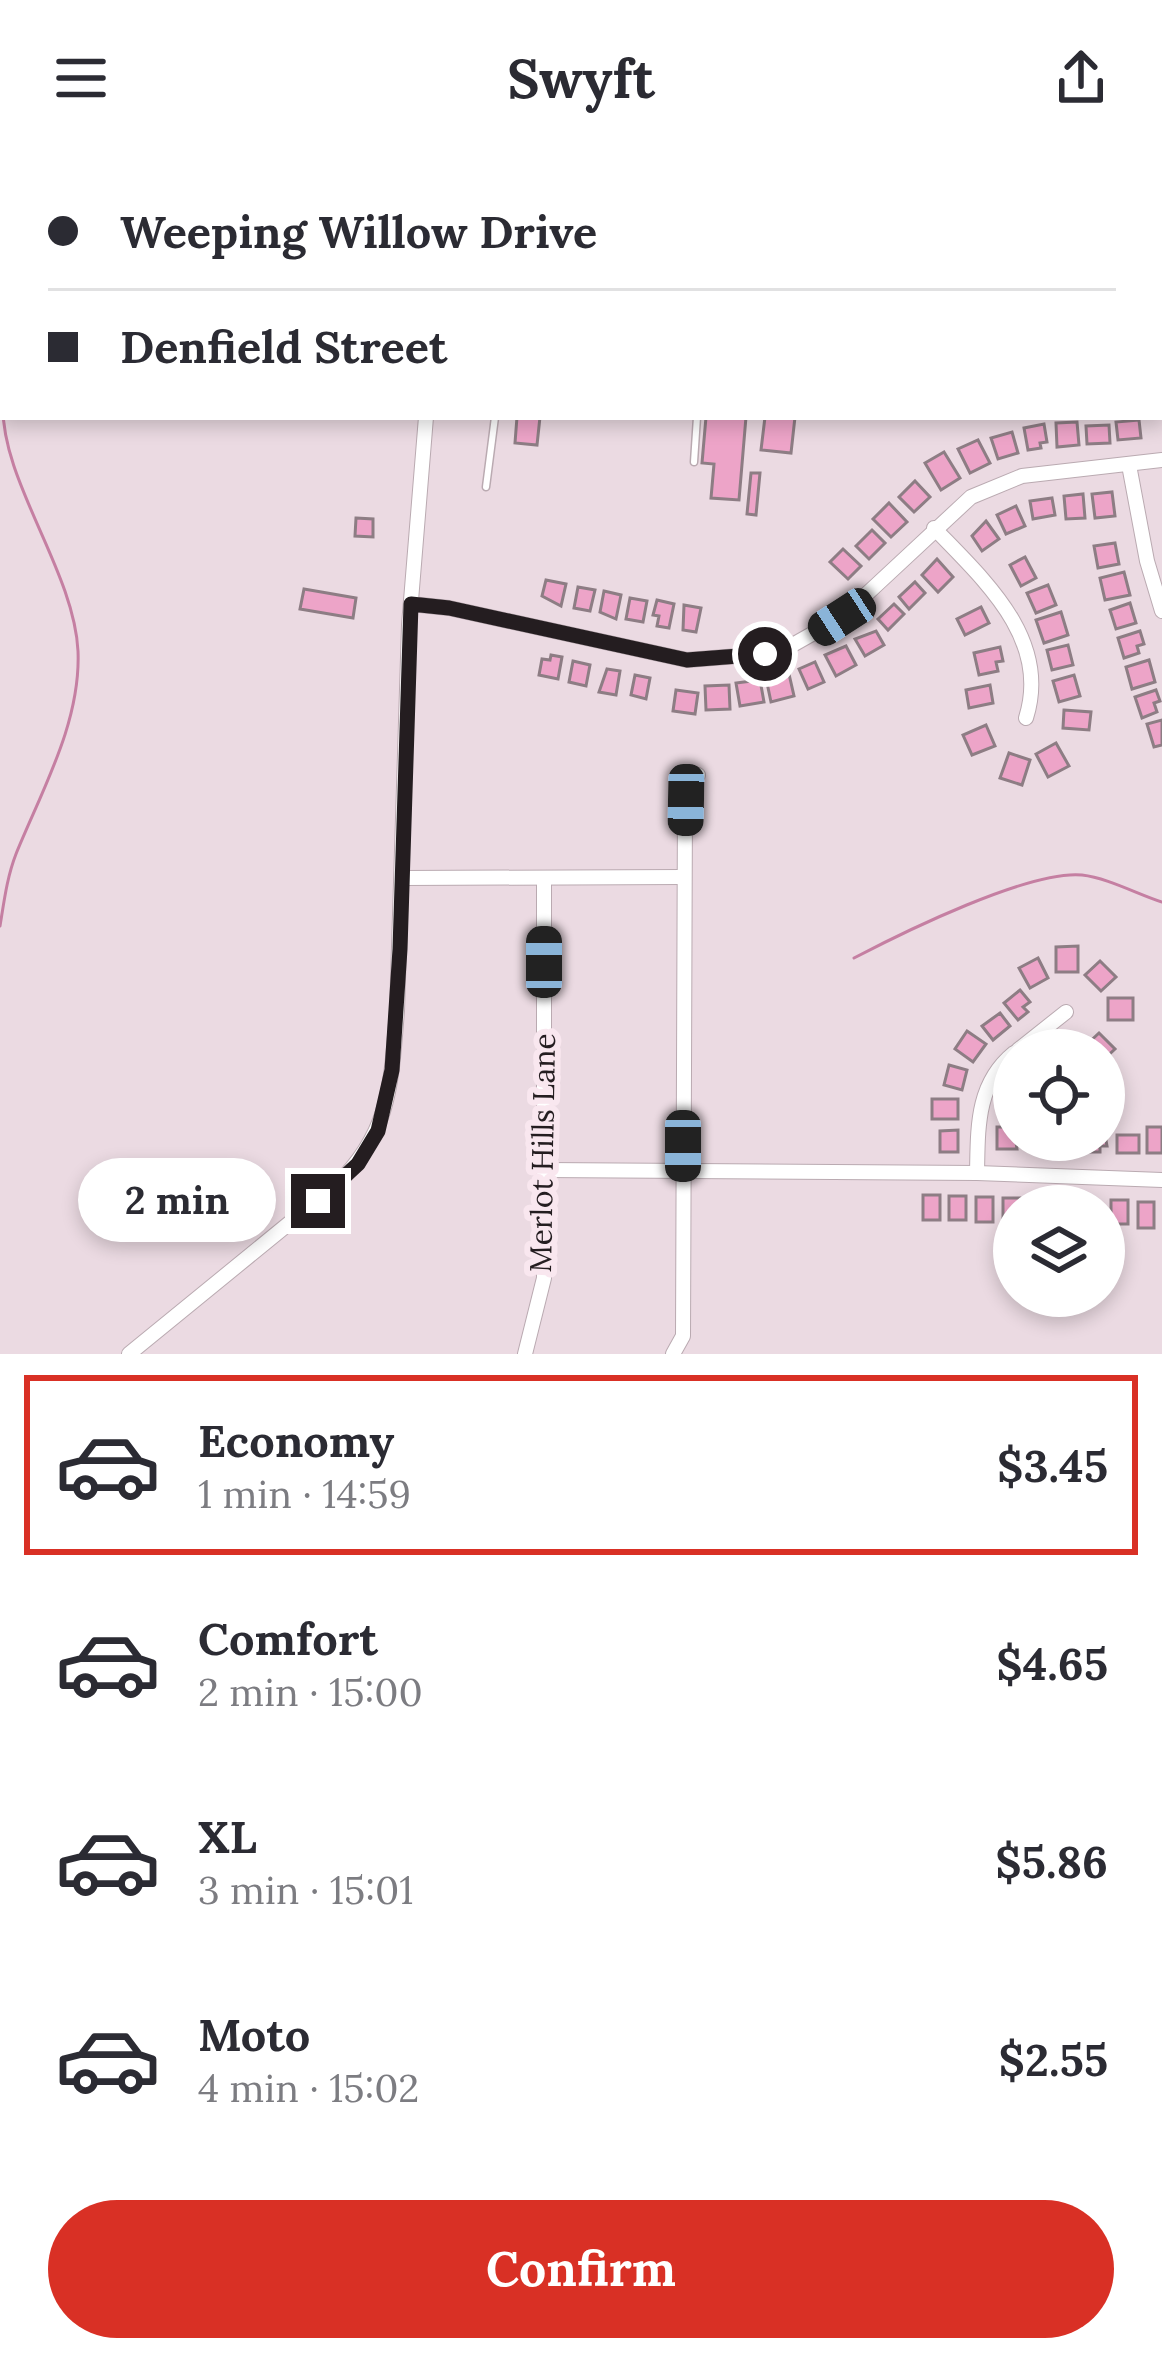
<!DOCTYPE html>
<meta charset="utf-8">
<style>
:root{--surface:#fff;--page:#f2f2f3;--text:#2b2b33;--muted:#7c7c81;--line:#e1e1e2;--accent:#d93025}
body{margin:0;font-family:Lora,serif;background:var(--page);color:var(--text);height:100vh;display:flex;flex-direction:column;font-size:45px;white-space:nowrap}
*{box-sizing:border-box;margin:0}
p{font-size:39px;color:var(--muted)}
.icon{flex:none;width:66px;height:66px;fill:none;stroke:currentColor;stroke-width:2;stroke-linecap:round;stroke-linejoin:round}
.map{position:relative;height:1198px;overflow:hidden}
.panel{display:flex;flex-direction:column;background:var(--surface);flex:1}
.panel>*{flex:none}
.top-card{position:absolute;left:0px;top:0px;width:1164px;height:264px;box-shadow:0 6px 18px #0003;display:grid;align-content:center;height:264px;padding:0 48px;background:var(--surface)}
.fabs{position:absolute;left:993px;top:873px;display:grid;gap:24px}
.fabs a{display:grid;place-items:center;width:132px;height:132px;border-radius:50%;background:var(--surface);box-shadow:0 6px 18px #0003;font-size:60px}
.end{position:absolute;width:54px;height:54px;margin:-27px;border:15px solid #241d20;background:#fff;box-shadow:0 0 0 6px #fff}
.from{border-radius:50%}
.bubble{position:absolute;height:84px;border-radius:42px;background:var(--surface);box-shadow:0 6px 18px #0003;font-size:39px;font-weight:700;line-height:84px;text-align:center}
.car{position:absolute;width:36px;height:72px;margin:-36px -18px;border-radius:15px;box-shadow:0 0 9px 3px #0007;background:linear-gradient(#222 24%,#8ab4d8 0 40%,#222 0 76%,#8ab4d8 0 86%,#222 0)}
.top-card b{display:flex;align-items:center;gap:42px;height:114px;font-size:45px}
.top-card b+b{border-top:3px solid var(--line)}
.top-card i{width:30px;height:30px;background:var(--text)}
ul{padding:21px 0 0;list-style:none}
li{display:flex;align-items:center;gap:36px;height:180px;margin:0 24px 18px;padding:0 24px;border:6px solid transparent;border-radius:0px}
li div{flex:1}
li b{display:block;font-size:45px}
li em{font-style:normal;font-weight:700}
li.current{border-color:var(--accent)}
li>.icon{width:108px;height:108px;stroke-width:1.5}
.cta{display:flex;gap:24px;margin-top:auto;padding:24px 48px}
.cta a{flex:1;height:138px;border-radius:72px;background:var(--accent);color:#fff;font-size:48px;font-weight:700;line-height:138px;text-align:center}
header{display:flex;justify-content:space-between;align-items:center;height:156px;padding:0 48px;background:var(--surface);font-size:54px;font-weight:700}
.map>svg:first-child{display:block}
</style>
<header><svg class="icon" aria-label="menu" viewBox="0 0 24 24"><path d="M4 6h16M4 12h16M4 18h16"/></svg>Swyft<svg class="icon" aria-label="share" viewBox="0 0 24 24"><path d="M12 15V3M7 8l5-5 5 5M5 13v7h14v-7"/></svg></header>
<div class="map">
<svg width="1162" height="1198" viewBox="0 0 1162 1198">
<rect width="100%" height="100%" fill="#ebdae2"/>
<g fill="none" stroke-linecap="round" stroke-linejoin="round">
<g stroke="#c57fa2" stroke-width="3">
<polyline points="85,3 86,0"/>
<path d="M0 770C4 746 7 721 16 698 42 634 81 566 78 495 74 414 0 324 3 247"/>
<path d="M854 802C902 777 1029 714 1082 719 1108 722 1137 738 1162 746"/>
</g>
</g>
<g fill="#eda4c8" stroke="#8d7d84" stroke-width="3">
<polygon points="517,261 540,261 537,289 515,287"/>
<polygon points="706,261 746,261 739,344 711,342 714,308 702,307"/>
<polygon points="765,261 795,261 791,297 761,294"/>
<polygon points="1139,264 1141,282 1118,284 1116,266"/>
<polygon points="1077,266 1079,289 1057,291 1056,267"/>
<polygon points="1044,268 1047,286 1040,287 1041,292 1028,294 1024,272"/>
<polygon points="1109,269 1110,287 1087,288 1086,270"/>
<polygon points="1012,276 1018,297 998,303 991,282"/>
<polygon points="978,284 990,307 970,317 958,293"/>
<polygon points="944,296 960,322 941,334 925,307"/>
<polygon points="751,317 760,317 756,359 747,358"/>
<polygon points="915,325 930,341 914,356 899,341"/>
<polygon points="1112,336 1115,360 1095,362 1092,338"/>
<polygon points="1083,338 1085,362 1066,363 1064,340"/>
<polygon points="1052,342 1055,359 1033,363 1030,345"/>
<polygon points="889,347 907,366 891,381 873,363"/>
<polygon points="1016,350 1025,370 1006,378 997,359"/>
<polygon points="356,362 373,363 373,381 355,380"/>
<polygon points="986,365 999,383 982,395 972,380"/>
<polygon points="872,374 885,387 869,403 856,390"/>
<polygon points="1115,387 1119,408 1098,412 1094,390"/>
<polygon points="843,393 861,410 848,423 830,406"/>
<polygon points="1025,401 1036,422 1021,430 1010,409"/>
<polygon points="937,403 953,421 938,436 922,419"/>
<polygon points="1124,416 1130,439 1105,444 1100,422"/>
<polygon points="546,424 566,428 561,450 542,440"/>
<polygon points="915,426 925,437 909,453 899,441"/>
<polygon points="1048,429 1056,449 1036,457 1027,437"/>
<polygon points="578,431 595,434 590,455 574,452"/>
<polygon points="304,433 356,442 353,462 300,453"/>
<polygon points="604,435 621,439 616,463 600,456"/>
<polygon points="630,442 647,445 643,466 626,463"/>
<polygon points="657,444 674,448 669,472 657,470 659,460 653,459"/>
<polygon points="1130,447 1136,467 1116,473 1110,454"/>
<polygon points="894,448 904,458 888,474 878,463"/>
<polygon points="684,449 701,452 696,476 683,474"/>
<polygon points="981,451 989,467 965,479 957,463"/>
<polygon points="1061,456 1068,479 1044,487 1036,464"/>
<polygon points="876,475 884,489 865,500 855,483"/>
<polygon points="1140,475 1144,488 1137,490 1139,497 1124,502 1118,482"/>
<polygon points="1068,489 1073,509 1052,514 1047,494"/>
<polygon points="846,490 856,509 836,520 825,499"/>
<polygon points="1000,491 1003,505 996,506 998,515 979,519 974,497"/>
<polygon points="551,499 562,501 558,523 539,519 542,503 550,504"/>
<polygon points="1149,504 1155,526 1132,533 1126,511"/>
<polygon points="573,505 590,509 586,530 569,526"/>
<polygon points="815,506 824,526 808,533 799,513"/>
<polygon points="607,513 620,515 616,539 599,536"/>
<polygon points="789,518 794,540 771,546 766,522"/>
<polygon points="635,519 650,522 646,543 631,539"/>
<polygon points="1074,519 1080,540 1059,546 1053,525"/>
<polygon points="760,524 764,546 740,550 736,527"/>
<polygon points="729,529 730,553 706,554 705,530"/>
<polygon points="990,529 993,547 969,552 966,534"/>
<polygon points="676,534 698,537 695,558 673,555"/>
<polygon points="1156,534 1160,545 1154,547 1157,556 1142,562 1135,541"/>
<polygon points="1064,554 1091,556 1089,574 1063,572"/>
<polygon points="1162,564 1162,589 1154,591 1147,568"/>
<polygon points="986,569 995,590 972,599 963,579"/>
<polygon points="1056,587 1069,610 1048,621 1036,598"/>
<polygon points="1009,597 1030,604 1022,629 1000,622"/>
<polygon points="1078,790 1078,816 1056,816 1056,791"/>
<polygon points="1038,802 1048,822 1030,832 1019,812"/>
<polygon points="1100,805 1116,821 1101,835 1085,819"/>
<polygon points="1020,834 1030,846 1023,851 1028,856 1018,864 1004,847"/>
<rect x="1108" y="842" width="25" height="22"/>
<polygon points="1000,857 1010,870 993,884 982,870"/>
<polygon points="967,875 986,888 973,906 955,893"/>
<polygon points="1099,877 1115,893 1104,903 1104,894 1083,892"/>
<polygon points="949,909 967,914 962,934 944,929"/>
<rect x="932" y="943" width="26" height="20"/>
<polygon points="997,971 1014,971 1017,993 997,993"/>
<rect x="1147" y="971" width="15" height="26"/>
<polygon points="1104,973 1107,990 1100,990 1100,996 1086,996 1086,984 1104,984"/>
<polygon points="958,974 958,996 940,996 940,975"/>
<rect x="1117" y="979" width="22" height="18"/>
<rect x="1056" y="984" width="21" height="10"/>
<rect x="923" y="1039" width="17" height="25"/>
<rect x="949" y="1040" width="17" height="24"/>
<rect x="976" y="1041" width="17" height="25"/>
<polygon points="1003,1042 1020,1042 1020,1050 1014,1050 1014,1069 1003,1069"/>
<rect x="1111" y="1044" width="17" height="24"/>
<rect x="1138" y="1046" width="16" height="26"/>
</g>
<g fill="none" stroke-linecap="round" stroke-linejoin="round">
<g stroke="#baaab1" stroke-width="9">
<g id="service">
<polyline points="494,0 500,3"/>
<polyline points="694,306 697,261"/>
<polyline points="486,331 495,261"/>
</g>
</g>
<g stroke="#baaab1" stroke-width="16">
<g id="minor">
<polyline points="1129,309 1147,405 1162,455"/>
<path d="M934 372C984 424 1051 483 1026 562"/>
<polyline points="411,448 449,452 687,504 765,498 789,491 842,461 971,341 1022,320 1162,304"/>
<polyline points="403,722 684,721"/>
<polyline points="1018,894 1066,856"/>
<polyline points="545,1014 977,1017 1162,1024"/>
<path d="M977 1017C978 972 976 928 1014 897"/>
<path d="M129 1198 336 1029C391 976 391 927 397 855L409 469 426 261"/>
<polyline points="525,1198 544,1122 544,723"/>
<polyline points="673,1198 683,1180 685,644 698,619"/>
</g>
</g>
<use href="#service" stroke="#fff" stroke-width="6"/>
<use href="#minor" stroke="#fff" stroke-width="14"/>
</g>
<g fill="none" stroke-linecap="round" stroke-linejoin="round">
<polyline stroke="#241d20" stroke-width="15" points="318,1045 358,1008 378,975 392,914 400,793 411,448 449,452 687,504 765,498"/>
</g>
<g text-anchor="middle" stroke-width="12" stroke-linejoin="round" paint-order="stroke">
<g font-size="30" fill="#241d20" stroke="#f9e7ef">
<text transform="translate(543 997) rotate(-89)" y="10">Merlot Hills Lane</text>
</g>
</g>
</svg>
<div class="fabs">
<a><svg class="icon" aria-label="locate" viewBox="0 0 24 24"><circle cx="12" cy="12" r="6"/><path d="M12 2v4M12 18v4M2 12h4M18 12h4"/></svg></a>
<a><svg class="icon" aria-label="layers" viewBox="0 0 24 24"><path d="M12 4l9 5-9 5-9-5zM3 14l9 5 9-5"/></svg></a>
</div>
<i class="end from" style="left:765px;top:498px"></i>
<i class="end" style="left:318px;top:1045px"></i>
<div class="bubble" style="left:78px;top:1002px;width:198px">2 min</div>
<i class="car" style="left:842px;top:461px;rotate:237deg"></i>
<i class="car" style="left:686px;top:644px;rotate:181deg"></i>
<i class="car" style="left:544px;top:806px;rotate:0deg"></i>
<i class="car" style="left:683px;top:990px;rotate:180deg"></i>
<div class="top-card">
<b><i class="from"></i>Weeping Willow Drive</b>
<b><i></i>Denfield Street</b>
</div>
</div>
<section class="panel">
<ul>
<li class="current"><svg class="icon" aria-label="car" viewBox="0 0 24 24"><path d="M5 17H2v-5l4-1 3-4h7l3 4 3 1v5h-3M9 17h6M6 11h13"/><circle cx="7" cy="17" r="2"/><circle cx="17" cy="17" r="2"/></svg><div><b>Economy</b><p>1 min · 14:59</p></div><em>$3.45</em></li>
<li><svg class="icon" aria-label="car" viewBox="0 0 24 24"><path d="M5 17H2v-5l4-1 3-4h7l3 4 3 1v5h-3M9 17h6M6 11h13"/><circle cx="7" cy="17" r="2"/><circle cx="17" cy="17" r="2"/></svg><div><b>Comfort</b><p>2 min · 15:00</p></div><em>$4.65</em></li>
<li><svg class="icon" aria-label="car" viewBox="0 0 24 24"><path d="M5 17H2v-5l4-1 3-4h7l3 4 3 1v5h-3M9 17h6M6 11h13"/><circle cx="7" cy="17" r="2"/><circle cx="17" cy="17" r="2"/></svg><div><b>XL</b><p>3 min · 15:01</p></div><em>$5.86</em></li>
<li><svg class="icon" aria-label="car" viewBox="0 0 24 24"><path d="M5 17H2v-5l4-1 3-4h7l3 4 3 1v5h-3M9 17h6M6 11h13"/><circle cx="7" cy="17" r="2"/><circle cx="17" cy="17" r="2"/></svg><div><b>Moto</b><p>4 min · 15:02</p></div><em>$2.55</em></li>
</ul>
<div class="cta"><a>Confirm</a></div>
</section>
